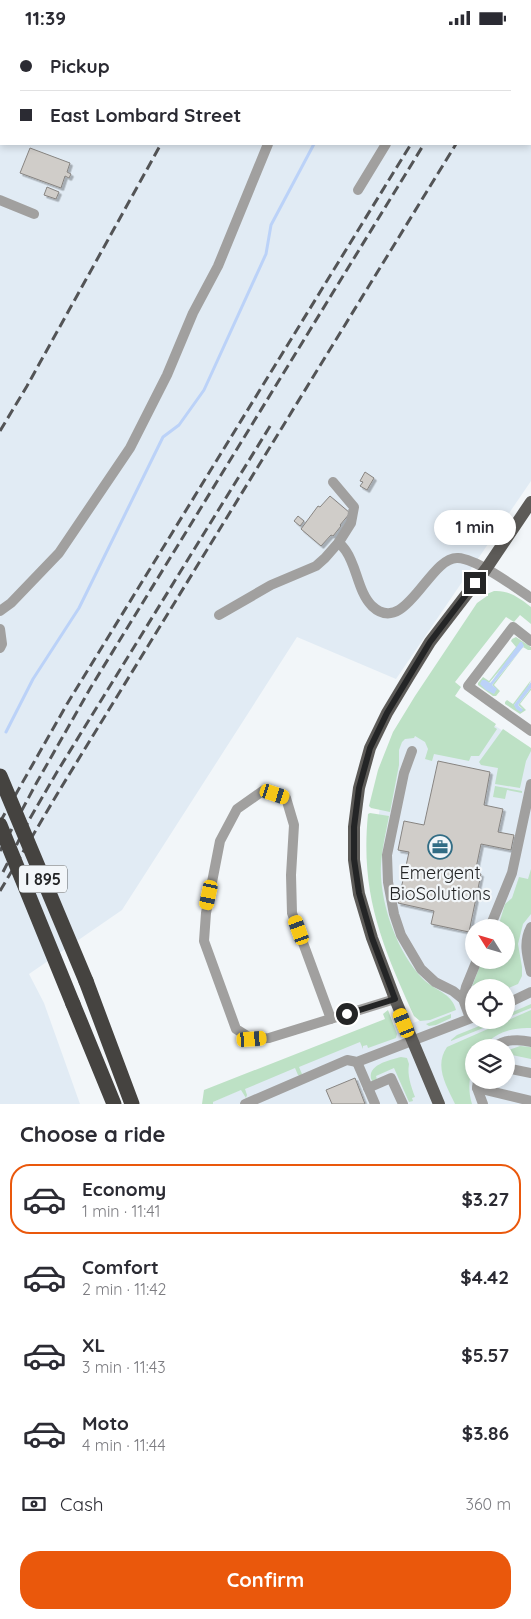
<!DOCTYPE html>
<meta charset="utf-8">
<style>
:root{--surface:#fff;--page:#f7f7f7;--text:#2b2b33;--muted:#7c7c81;--line:#e1e1e2;--accent:#ea580c}
body{margin:0;font-family:Quicksand,sans-serif;background:var(--page);color:var(--text);height:100vh;display:flex;flex-direction:column;font-size:19px;white-space:nowrap}
*{box-sizing:border-box;margin:0}
p{font-size:16px;color:var(--muted)}
.icon{flex:none;width:28px;height:28px;fill:none;stroke:currentColor;stroke-width:2;stroke-linecap:round;stroke-linejoin:round}
.map{position:relative;height:1069px;overflow:hidden}
.side{display:flex;flex-direction:column;background:var(--surface);flex:1}
.side>*{flex:none}
.top-card{position:absolute;left:0px;top:0px;width:531px;height:110px;box-shadow:0 2px 8px #0003;display:grid;align-content:center;height:110px;padding:0 20px;background:var(--surface)}
.needle{width:32px;rotate:307deg}
.controls{position:absolute;left:465px;top:884px;display:grid;gap:10px}
.controls a{display:grid;place-items:center;width:50px;height:50px;border-radius:50%;background:var(--surface);box-shadow:0 2px 8px #0003;font-size:25px}
.end{position:absolute;width:22px;height:22px;margin:-11px;border:6px solid #242526;background:#fff;box-shadow:0 0 0 2px #fff}
.from{border-radius:50%}
.bubble{position:absolute;height:35px;border-radius:18px;background:var(--surface);box-shadow:0 2px 8px #0003;font-size:16px;font-weight:700;line-height:35px;text-align:center}
.car{position:absolute;width:15px;height:30px;margin:-15px -8px;border-radius:6px;box-shadow:0 0 4px 1px #0007;background:linear-gradient(#f5c518 24%,#345 0 40%,#f5c518 0 76%,#345 0 86%,#f5c518 0)}
.top-card b{display:flex;align-items:center;gap:18px;height:48px;font-size:19px}
.top-card b+b{border-top:1px solid var(--line)}
.top-card i{width:12px;height:12px;background:var(--text)}
ul{padding:0;list-style:none}
li{display:flex;align-items:center;gap:15px;height:70px;margin:0 10px 8px;padding:0 10px;border:2px solid transparent;border-radius:20px}
li div{flex:1}
li b{display:block;font-size:19px}
li em{font-style:normal;font-weight:700}
li.current{border-color:var(--accent)}
li>.icon{width:45px;height:45px;stroke-width:1.5}
h2{padding:0 20px;font-size:22px;line-height:60px}
.pay{display:flex;align-items:center;gap:12px;height:55px;padding:0 20px;font-size:19px}
.pay p{margin-inline-start:auto}
.primary-button{display:flex;gap:10px;margin-top:auto;padding:10px 20px}
.primary-button a{flex:1;height:58px;border-radius:20px;background:var(--accent);color:#fff;font-size:20px;font-weight:700;line-height:58px;text-align:center}
.status{display:flex;justify-content:space-between;align-items:center;height:35px;padding:0 25px;background:var(--surface);direction:ltr}
.status svg{height:14px;fill:currentColor}
.map>svg:first-child{display:block}
</style>
<div class="status"><b>11:39</b><svg viewBox="0 0 49 12"><path d="M0 12V9h3v3zM5 12V6h3v6zM10 12V3h3v9zM15 12V0h3v12zM26 1h20v11H26zM47 4h2v5h-2z"/></svg></div>
<div class="map">
<svg width="531" height="1069" viewBox="0 0 531 1069">
<defs>
<filter id="shadow"><feDropShadow dx="2.5" dy="2.5" stdDeviation="0" flood-color="#0004"/></filter>
</defs>
<rect width="100%" height="100%" fill="#f2f6f9"/>
<g fill="#e1ebf4" fill-rule="evenodd">
<path d="M0 0H531V446L396 644 297 602 122 875 29 939 44 968 80 1069H0ZM1 1H530V109H1Z"/>
<path d="M491 688 531 715V1069H208L387 991 411 989 434 979 397 914 379 853 377 795 381 763 403 700ZM474 892H506V925H474ZM474 952H506V985H474ZM474 1012H506V1045H474Z"/>
</g>
<g fill="#bde1c5" fill-rule="evenodd">
<path d="M494 556C509 555 519 563 531 572V589L520 580 514 587 506 582 455 647 461 652 455 661 496 689 494 692 497 694 479 721H471L469 726 434 719 432 726 425 724 428 714 425 707 415 701 414 703 405 704 402 707 399 715V730L390 777 371 773 369 771 378 735 393 697 415 661 477 568 487 561V559Z"/>
<path d="M516 602 531 612V615H528L523 612 494 650 500 656 496 661H493L478 650V648L483 642 489 646 516 612 511 606 512 604ZM524 611 492 650 496 654 492 657 485 653 518 613Z"/>
<polygon points="531,645 528,652 514,670 523,674 518,670 531,653 531,655 520,669 526,675 520,679 505,669 505,667 507,665 513,669"/>
<polygon points="503,694 531,713 531,716 526,726 520,753 495,749 498,733 481,730 479,727"/>
<polygon points="495,751 522,756 522,758 507,755 505,764 493,762"/>
<path d="M370 778 389 781C386 797 382 814 381 830 379 866 397 918 423 944 434 955 452 958 456 975L430 985 420 986 414 981C382 910 360 859 368 779Z"/>
<polygon points="531,834 531,879 523,889 518,909 522,932 522,941 518,949 506,954 506,952 474,952 474,964 472,952 482,925 506,925 506,892 498,892 505,869 512,863 519,842 528,844"/>
<polygon points="531,969 531,973 506,983 506,980"/>
<polygon points="388,975 397,999 396,1003 368,1013 367,1010 363,1011 363,1014 360,1007 299,1032 302,1039 300,1041 298,1040 295,1033 245,1054 247,1060 246,1063 241,1055 213,1067 213,1069 202,1069 204,1055 385,984 383,979"/>
<path d="M531 975V993C512 992 495 998 483 1012H474C474 1033 465 1047 472 1069H455C446 1050 434 1031 447 1012Z"/>
<polygon points="451,979 451,983 436,990 429,991 426,989"/>
<polygon points="494,985 503,985 451,1006 451,1005 457,1000"/>
<polygon points="520,1011 531,1012 531,1024 512,1020 510,1027 506,1027 506,1016"/>
<path d="M401 1022 407 1023 409 1029C407 1040 411 1051 415 1062L412 1063 413 1066 409 1067 394 1033 376 1041 378 1048 372 1046C365 1030 390 1025 401 1022Z"/>
</g>
<g fill="#bbd2f8">
<polygon points="520,607 522,607 524,611 492,650 497,654 494,659 486,655 480,649 482,645 485,645 490,648 492,646"/>
<polygon points="531,647 531,653 518,670 523,675 521,677 516,674 514,670"/>
</g>
<g fill="none" stroke-linecap="round" stroke-linejoin="round">
<g stroke="#bbd2f8" stroke-width="3">
<polyline points="366,1 367,0"/>
<polyline points="6,697 33,644 79,573 163,402 179,390 204,355 266,219 271,190 314,109"/>
</g>
</g>
<g fill="#d0cdc9" stroke="#878481" filter="url(#shadow)">
<polygon points="0,0 104,0 104,1 1,1 1,20 0,20"/>
<rect x="0" y="57" width="1" height="28"/>
<polygon points="30,113 70,128 67,137 71,139 69,143 65,141 61,153 20,138"/>
<polygon points="47,152 59,157 56,164 44,160"/>
<polygon points="365,437 374,443 367,455 360,451 363,447 360,446"/>
<polygon points="330,461 350,478 340,490 341,491 333,501 331,500 321,511 301,494 318,471 320,472"/>
<polygon points="298,481 304,486 300,491 294,486"/>
<polygon points="438,726 490,737 484,770 503,774 498,797 514,800 511,815 481,809 475,838 481,839 469,897 431,889 434,876 398,868 409,817 398,815 404,786 424,790"/>
<polygon points="355,1043 365,1069 332,1069 326,1055"/>
</g>
<g fill="none" stroke-linecap="round" stroke-linejoin="round">
<g stroke="#a1a09f" stroke-width="10">
<polyline points="117,1 117,0"/>
<polyline points="311,1 312,0"/>
<polyline points="454,1 455,0"/>
<polyline points="358,155 386,109"/>
<polyline points="0,165 34,179"/>
<path d="M333 447 354 472 351 488 339 507C341 510 344 513 346 516 357 532 358 557 372 571 406 603 429 521 458 523 477 524 515 552 531 563"/>
<polyline points="0,576 11,568 59,518 130,413 167,340 193,278 218,231 268,109"/>
<polyline points="219,580 271,550 316,531 325,523 339,507"/>
<polyline points="0,594 2,609 0,613"/>
<polyline points="531,606 513,592 468,651 531,696"/>
<polyline points="412,716 404,738 387,820 388,847 394,879 401,900 421,934 435,947 453,956 463,964 470,983"/>
<polyline points="490,892 512,838 531,749"/>
<path d="M531 892C523 907 527 921 531 937"/>
<polyline points="463,964 466,952 477,925"/>
<polyline points="506,969 531,957"/>
<polyline points="331,984 292,878 291,840 294,790 286,763 264,755 237,774 220,806 206,878 204,906 236,994 252,1004 269,1003 395,964"/>
<path d="M495 1012C504 1004 520 1004 531 1007"/>
<polyline points="357,1027 375,1069"/>
<polyline points="506,1033 531,1038"/>
<polyline points="478,1045 477,1053 483,1069"/>
<polyline points="368,1053 391,1043 403,1069"/>
<polyline points="477,1053 531,1066"/>
<polyline points="245,1069 347,1025 357,1027 474,982"/>
</g>
<polyline stroke="#5d5b58" stroke-width="12" points="439,1069 395,964 372,903 359,859 354,825 354,792 359,753 370,713 387,678 408,643 430,607 486,534 531,467"/>
<g stroke="#454340" stroke-width="15">
<polyline points="86,946 132,1069"/>
<polyline points="73,969 114,1069"/>
</g>
<g stroke="#535456" stroke-width="3" stroke-dasharray="10 5" stroke-linecap="butt">
<polyline points="212,1 213,0"/>
<polyline points="476,1 477,0"/>
<polyline points="490,1 490,0"/>
<polyline points="522,1 522,0"/>
<polyline points="0,396 27,351 161,109"/>
<polyline points="0,787 67,669 411,109"/>
<polyline points="0,816 37,747 91,652 424,109"/>
<polyline points="3,837 29,785 57,737 272,388"/>
<polyline points="0,856 59,756 456,109"/>
</g>
<g stroke="#454340" stroke-width="15">
<polyline points="0,741 86,946"/>
<polyline points="0,790 73,969"/>
</g>
</g>
<g fill="none" stroke-linecap="round" stroke-linejoin="round">
<polyline stroke="#242526" stroke-width="6" points="347,979 395,964 372,903 359,858 354,824 354,792 359,753 370,713 387,678 430,607 475,548"/>
</g>
<defs>
<g id="office-ring" transform="scale(1.25)"><circle r="9.5" fill="#f2f6f9" stroke="#326d85" stroke-width="1.5"/><path d="M-6-3h4V-5.5h4V-3h4V5H-6ZM-1-4.5V-3h2v-1.5ZM-6 0V1H6V0Z" fill="#326d85"/></g>
</defs>
<g fill-rule="evenodd">
<use href="#office-ring" x="440" y="812"/>
</g>
<g text-anchor="middle" stroke-width="4.5" stroke-linejoin="round" paint-order="stroke">
<rect fill="#f2f6f9" stroke="#626465" stroke-width="1" x="19" y="830.5" width="48" height="27" rx="4"/>
<g font-size="16" font-weight="bold" fill="#242526">
<text x="43" y="850">I 895</text>
</g>
<g font-size="18" fill="#242526" stroke="#f2f6f9">
<text x="440" y="844">Emergent<tspan x="440" dy="21">BioSolutions</tspan></text>
</g>
</g>
</svg>
<div class="controls">
<a><svg class="needle" viewBox="-14 -14 28 28"><path d="M0-13l5 13h-10z" fill="#e53935"/><path d="M0 13l5-13h-10z" fill="#7c7c81"/></svg></a>
<a><svg class="icon" aria-label="locate" viewBox="0 0 24 24"><circle cx="12" cy="12" r="6"/><path d="M12 2v4M12 18v4M2 12h4M18 12h4"/></svg></a>
<a><svg class="icon" aria-label="layers" viewBox="0 0 24 24"><path d="M12 4l9 5-9 5-9-5zM3 14l9 5 9-5"/></svg></a>
</div>
<i class="end from" style="left:347px;top:979px"></i>
<i class="end" style="left:475px;top:548px"></i>
<div class="bubble" style="left:434px;top:475px;width:82px">1 min</div>
<i class="car" style="left:275px;top:759px;rotate:108deg"></i>
<i class="car" style="left:209px;top:860px;rotate:192deg"></i>
<i class="car" style="left:299px;top:895px;rotate:340deg"></i>
<i class="car" style="left:404px;top:988px;rotate:338deg"></i>
<i class="car" style="left:252px;top:1004px;rotate:86deg"></i>
<div class="top-card">
<b><i class="from"></i>Pickup</b>
<b><i></i>East Lombard Street</b>
</div>
</div>
<section class="side">
<h2>Choose a ride</h2>
<ul>
<li class="current"><svg class="icon" aria-label="car" viewBox="0 0 24 24"><path d="M5 17H2v-5l4-1 3-4h7l3 4 3 1v5h-3M9 17h6M6 11h13"/><circle cx="7" cy="17" r="2"/><circle cx="17" cy="17" r="2"/></svg><div><b>Economy</b><p>1 min · 11:41</p></div><em>$3.27</em></li>
<li><svg class="icon" aria-label="car" viewBox="0 0 24 24"><path d="M5 17H2v-5l4-1 3-4h7l3 4 3 1v5h-3M9 17h6M6 11h13"/><circle cx="7" cy="17" r="2"/><circle cx="17" cy="17" r="2"/></svg><div><b>Comfort</b><p>2 min · 11:42</p></div><em>$4.42</em></li>
<li><svg class="icon" aria-label="car" viewBox="0 0 24 24"><path d="M5 17H2v-5l4-1 3-4h7l3 4 3 1v5h-3M9 17h6M6 11h13"/><circle cx="7" cy="17" r="2"/><circle cx="17" cy="17" r="2"/></svg><div><b>XL</b><p>3 min · 11:43</p></div><em>$5.57</em></li>
<li><svg class="icon" aria-label="car" viewBox="0 0 24 24"><path d="M5 17H2v-5l4-1 3-4h7l3 4 3 1v5h-3M9 17h6M6 11h13"/><circle cx="7" cy="17" r="2"/><circle cx="17" cy="17" r="2"/></svg><div><b>Moto</b><p>4 min · 11:44</p></div><em>$3.86</em></li>
</ul>
<div class="pay"><svg class="icon" aria-label="cash" viewBox="0 0 24 24"><path d="M3 7h18v10H3z"/><circle cx="12" cy="12" r="2"/></svg>Cash<p>360 m</p></div>
<div class="primary-button"><a>Confirm</a></div>
</section>
